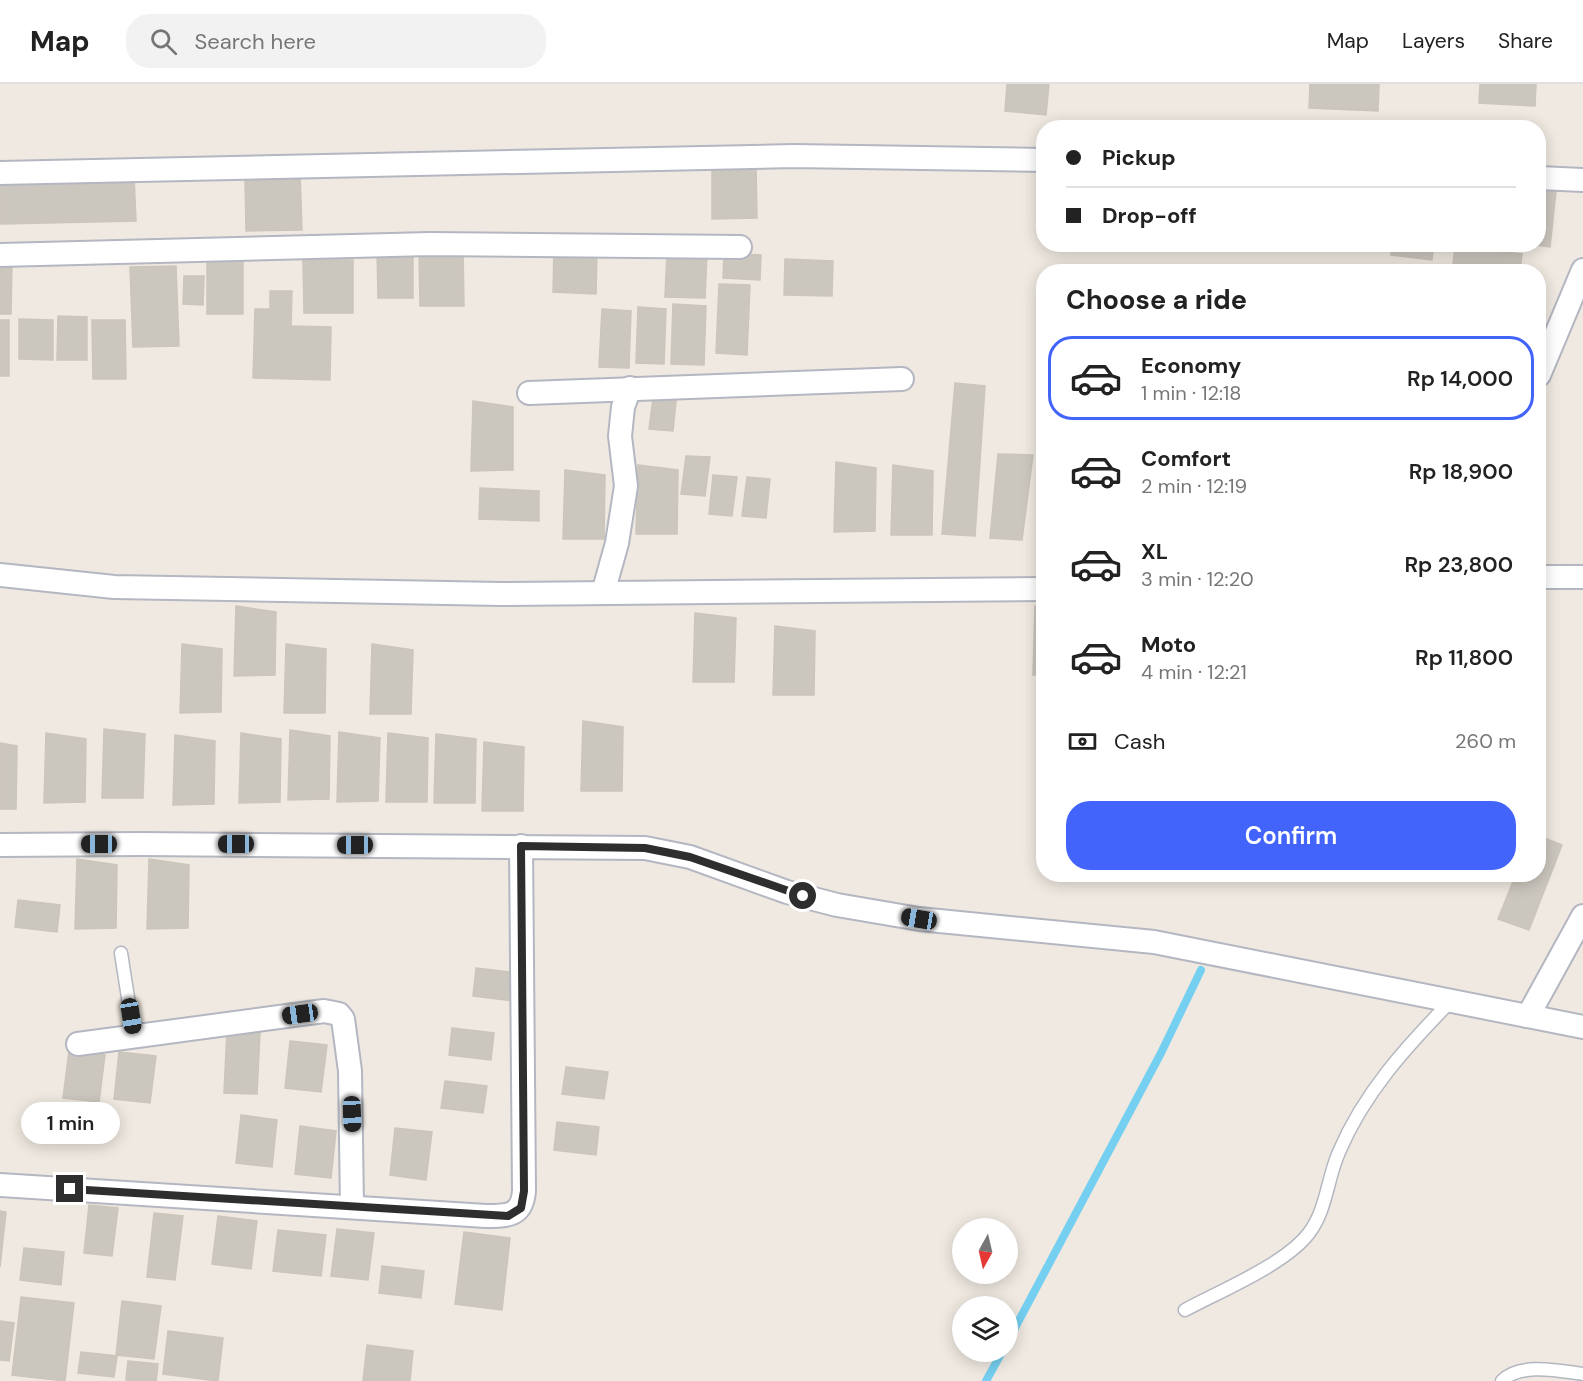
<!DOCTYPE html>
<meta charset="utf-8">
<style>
:root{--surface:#fff;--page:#f2f2f2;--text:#222;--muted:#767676;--line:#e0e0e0;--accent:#4264fb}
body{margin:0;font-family:"DM Sans",sans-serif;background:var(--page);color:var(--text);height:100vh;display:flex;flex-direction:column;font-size:22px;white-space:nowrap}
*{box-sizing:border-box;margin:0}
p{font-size:20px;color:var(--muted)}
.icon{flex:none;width:33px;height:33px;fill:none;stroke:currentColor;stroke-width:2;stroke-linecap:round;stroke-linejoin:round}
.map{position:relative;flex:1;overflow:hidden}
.side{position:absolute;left:1036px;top:180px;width:510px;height:618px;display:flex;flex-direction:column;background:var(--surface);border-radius:24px;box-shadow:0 3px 15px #0003}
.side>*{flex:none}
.top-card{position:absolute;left:1036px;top:36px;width:510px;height:132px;border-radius:24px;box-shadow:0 3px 15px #0003;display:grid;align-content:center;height:132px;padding:0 30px;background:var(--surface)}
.needle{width:39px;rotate:188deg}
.tools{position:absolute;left:952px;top:1134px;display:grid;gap:12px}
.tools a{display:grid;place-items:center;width:66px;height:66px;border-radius:50%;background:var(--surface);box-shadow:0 3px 15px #0003;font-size:30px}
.end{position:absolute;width:27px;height:27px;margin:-14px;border:8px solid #2e2e2e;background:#fff;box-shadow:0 0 0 3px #fff}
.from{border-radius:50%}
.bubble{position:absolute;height:42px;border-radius:21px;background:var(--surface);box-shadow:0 3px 15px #0003;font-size:20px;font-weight:600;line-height:42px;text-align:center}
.car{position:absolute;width:18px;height:36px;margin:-18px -9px;border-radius:8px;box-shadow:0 0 4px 2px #0007;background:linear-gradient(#222 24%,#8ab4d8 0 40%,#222 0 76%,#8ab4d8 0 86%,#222 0)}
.top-card b{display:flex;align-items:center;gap:21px;height:57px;font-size:22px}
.top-card b+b{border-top:2px solid var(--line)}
.top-card i{width:15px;height:15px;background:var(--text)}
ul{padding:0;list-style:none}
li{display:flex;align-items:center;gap:18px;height:84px;margin:0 12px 9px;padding:0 18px;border:3px solid transparent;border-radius:24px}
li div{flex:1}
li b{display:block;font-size:22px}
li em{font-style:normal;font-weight:600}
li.active{border-color:var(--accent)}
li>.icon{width:54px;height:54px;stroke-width:1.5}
h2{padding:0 30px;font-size:27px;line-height:72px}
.pay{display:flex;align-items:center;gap:15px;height:66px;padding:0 30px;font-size:22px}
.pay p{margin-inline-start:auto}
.button{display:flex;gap:12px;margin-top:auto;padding:12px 30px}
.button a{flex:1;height:69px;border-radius:24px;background:var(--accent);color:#fff;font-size:24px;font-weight:600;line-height:69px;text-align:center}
header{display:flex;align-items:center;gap:36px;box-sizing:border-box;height:84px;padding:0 30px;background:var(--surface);border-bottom:2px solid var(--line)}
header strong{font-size:28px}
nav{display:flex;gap:33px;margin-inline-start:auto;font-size:21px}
.search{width:420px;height:54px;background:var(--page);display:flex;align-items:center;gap:15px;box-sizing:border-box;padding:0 21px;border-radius:24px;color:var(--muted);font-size:22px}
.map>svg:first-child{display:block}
</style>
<header>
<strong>Map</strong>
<div class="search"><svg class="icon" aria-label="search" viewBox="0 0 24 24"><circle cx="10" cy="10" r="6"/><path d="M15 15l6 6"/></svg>Search here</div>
<nav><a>Map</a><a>Layers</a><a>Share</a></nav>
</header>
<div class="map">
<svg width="1583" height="1297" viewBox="0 0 1583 1297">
<rect width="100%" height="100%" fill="#efe9e1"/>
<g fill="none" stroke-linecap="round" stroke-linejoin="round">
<g stroke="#75cff0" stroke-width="8">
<polyline points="1008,1257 1161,969 1201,886"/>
<polyline points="986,1297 1002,1268"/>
</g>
</g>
<g fill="#cbc7bf" stroke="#cbc5ba" stroke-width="1.5">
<polygon points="1007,0 1049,0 1046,31 1005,27"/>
<polygon points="1310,0 1379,0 1378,27 1309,24"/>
<polygon points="1480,0 1536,0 1535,22 1479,19"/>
<polygon points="712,81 756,81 757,134 712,135"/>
<polygon points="300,90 302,146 246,147 245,91"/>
<polygon points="134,92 136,137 0,140 0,94"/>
<polygon points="1539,105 1556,107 1550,163 1526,160 1539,160"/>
<polygon points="1392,160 1434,160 1432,176 1391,171"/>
<polygon points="1455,163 1522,170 1520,188 1452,188"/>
<polygon points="377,165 413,165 413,214 378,214"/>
<polygon points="463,165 464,222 420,222 419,166"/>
<polygon points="554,166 597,168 596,210 553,208"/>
<polygon points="667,168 707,170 705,214 665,213"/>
<polygon points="724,169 761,171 760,196 723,194"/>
<rect x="207" y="173" width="36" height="57"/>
<polygon points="785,175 833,177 832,212 784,211"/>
<polygon points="303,176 353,176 353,229 304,229"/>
<polygon points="0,177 12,177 11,230 0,230"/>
<polygon points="176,182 179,262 133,263 130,183"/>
<polygon points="184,192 204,192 203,221 183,220"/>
<polygon points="719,200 750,201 747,271 716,269"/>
<polygon points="270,207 292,207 291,242 331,243 330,296 253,294 255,225 270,225"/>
<polygon points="673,220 706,222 704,281 671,280"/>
<polygon points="638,223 666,225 664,280 636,279"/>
<polygon points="602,225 631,227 629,284 599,283"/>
<polygon points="58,232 87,233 87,276 57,276"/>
<polygon points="19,235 53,236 53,276 19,275"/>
<rect x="0" y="236" width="9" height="56"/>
<polygon points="92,236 125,236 126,295 93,295"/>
<polygon points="955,299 985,302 975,452 942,450"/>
<polygon points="654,307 677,308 673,347 649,345"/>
<polygon points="473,317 513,323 513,386 471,387"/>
<polygon points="998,370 1033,371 1022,456 990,454"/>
<polygon points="686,372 710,373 705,412 681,410"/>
<polygon points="836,378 876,384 875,447 834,448"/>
<polygon points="638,381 678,386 677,450 636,450"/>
<polygon points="893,381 933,387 932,451 891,451"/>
<polygon points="565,386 605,391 604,455 563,455"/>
<polygon points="713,391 737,393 732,432 709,430"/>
<polygon points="747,393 770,395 766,434 742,432"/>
<polygon points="480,404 539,407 539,437 479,435"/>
<polygon points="236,522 276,528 275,591 234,592"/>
<polygon points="1035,522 1044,523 1044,591 1033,591"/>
<polygon points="695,529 736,534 734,598 693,598"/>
<polygon points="775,542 815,547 814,611 773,611"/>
<polygon points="182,560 222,565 221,628 180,629"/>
<polygon points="286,560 326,565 325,629 284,629"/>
<polygon points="372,560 413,566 411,630 370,630"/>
<polygon points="583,637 623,643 622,707 581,707"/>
<polygon points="104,645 145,650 143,714 102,714"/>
<polygon points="290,646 330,652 329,715 288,716"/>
<polygon points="339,648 380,654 378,717 337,718"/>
<polygon points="46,649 86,655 85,718 44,719"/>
<polygon points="241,649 281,655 280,718 239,719"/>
<polygon points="388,649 428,654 427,718 386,718"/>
<polygon points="436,650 476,655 475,719 434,719"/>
<polygon points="175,651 215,657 214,720 173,721"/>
<polygon points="484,658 524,663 523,727 482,727"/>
<polygon points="0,659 17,662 16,725 0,725"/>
<polygon points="1539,752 1562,761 1529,846 1498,835 1516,790 1539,790"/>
<polygon points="77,775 117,781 116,844 75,845"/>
<polygon points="149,775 189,781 188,844 147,845"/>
<polygon points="18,816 60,821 57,848 15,843"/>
<polygon points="476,884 518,889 515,917 473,912"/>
<polygon points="452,944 494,949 491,976 449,971"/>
<polygon points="227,946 260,948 257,1010 224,1009"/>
<polygon points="290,957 327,961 321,1008 285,1004"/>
<polygon points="69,967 105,971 99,1018 63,1014"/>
<polygon points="119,968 156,972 150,1019 114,1015"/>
<polygon points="566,983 608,988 604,1015 562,1010"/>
<polygon points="445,997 487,1002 483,1029 441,1024"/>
<polygon points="241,1031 277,1036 272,1083 236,1079"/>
<polygon points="557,1038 599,1043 596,1071 554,1066"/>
<polygon points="300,1042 336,1047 331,1094 295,1090"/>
<polygon points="395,1044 432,1048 426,1096 390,1091"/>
<polygon points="89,1121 118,1124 112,1172 84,1169"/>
<polygon points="0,1127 6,1128 0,1183"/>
<polygon points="154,1129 183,1132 175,1196 147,1193"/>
<polygon points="218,1132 257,1137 251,1185 212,1180"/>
<polygon points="337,1145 374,1149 368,1196 331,1192"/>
<polygon points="278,1146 326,1151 321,1192 273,1187"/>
<polygon points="464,1148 510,1154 502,1226 455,1220"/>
<polygon points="24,1164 64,1168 61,1201 20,1196"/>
<polygon points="382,1182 424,1187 421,1214 379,1209"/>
<polygon points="21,1213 74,1219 65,1297 12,1291"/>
<polygon points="122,1217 161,1222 154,1275 116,1271"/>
<polygon points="0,1237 14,1239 9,1277 0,1276"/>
<polygon points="168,1247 223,1254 218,1297 163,1290"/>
<polygon points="367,1261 413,1267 410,1297 363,1297"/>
<polygon points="81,1268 117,1272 114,1293 78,1289"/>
<polygon points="128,1277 158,1280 156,1297 126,1296"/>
</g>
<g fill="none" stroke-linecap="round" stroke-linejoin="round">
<g stroke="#b4b7c1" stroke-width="15">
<g id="lane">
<polyline points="121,869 134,952"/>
<path d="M1185 1226C1220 1207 1286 1180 1309 1149 1327 1125 1327 1095 1339 1068 1364 1009 1406 963 1450 918"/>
<path d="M1502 1297C1520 1278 1560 1287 1583 1290"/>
</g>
</g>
<g stroke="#b4b7c1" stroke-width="26">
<g id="street">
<polyline points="0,89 794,72 1044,76"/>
<polyline points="1539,94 1583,96"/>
<polyline points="0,171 430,160 740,163"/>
<polyline points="1539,291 1583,186"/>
<polyline points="529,309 902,295"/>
<polyline points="0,491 114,503 501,510 1044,505"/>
<polyline points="1539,493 1583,493"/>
<polyline points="603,509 617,459 626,402 620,352 623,323 630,304"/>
<polyline points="0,761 141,760 645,764 690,773 787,808 837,821 919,835 1154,858 1583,943"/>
<polyline points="1528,932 1583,832"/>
<polyline points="78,960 324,927 339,930 343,935 350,987 352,1123"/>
<path d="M0 1101 486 1132C508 1132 522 1132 524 1107L521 762"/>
</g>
</g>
<use href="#lane" stroke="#fff" stroke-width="12"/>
<use href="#street" stroke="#fff" stroke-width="22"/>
</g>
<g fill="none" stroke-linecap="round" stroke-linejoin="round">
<polyline stroke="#2e2e2e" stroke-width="8" points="70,1105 508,1132 521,1124 524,1107 521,762 645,764 690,773 803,812"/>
</g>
</svg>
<div class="tools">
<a><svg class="needle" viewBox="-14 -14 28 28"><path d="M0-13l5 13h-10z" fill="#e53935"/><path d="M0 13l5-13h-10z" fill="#767676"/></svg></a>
<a><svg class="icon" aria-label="layers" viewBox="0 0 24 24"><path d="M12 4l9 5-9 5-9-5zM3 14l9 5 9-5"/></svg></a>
</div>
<i class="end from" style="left:803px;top:812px"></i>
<i class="end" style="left:70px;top:1105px"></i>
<div class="bubble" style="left:21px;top:1018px;width:99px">1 min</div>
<i class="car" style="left:99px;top:760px;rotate:270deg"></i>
<i class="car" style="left:236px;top:760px;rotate:270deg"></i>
<i class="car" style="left:355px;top:761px;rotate:270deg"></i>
<i class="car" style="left:919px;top:835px;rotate:280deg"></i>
<i class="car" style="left:300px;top:930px;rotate:262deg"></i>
<i class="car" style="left:131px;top:932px;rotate:171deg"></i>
<i class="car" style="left:352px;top:1030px;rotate:178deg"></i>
<div class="top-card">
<b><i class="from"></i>Pickup</b>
<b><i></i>Drop-off</b>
</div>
<section class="side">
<h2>Choose a ride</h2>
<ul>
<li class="active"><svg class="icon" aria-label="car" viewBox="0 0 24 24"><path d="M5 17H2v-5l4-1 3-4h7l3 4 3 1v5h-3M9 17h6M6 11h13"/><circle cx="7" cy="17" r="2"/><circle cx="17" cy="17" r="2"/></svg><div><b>Economy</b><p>1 min · 12:18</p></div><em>Rp 14,000</em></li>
<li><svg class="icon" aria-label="car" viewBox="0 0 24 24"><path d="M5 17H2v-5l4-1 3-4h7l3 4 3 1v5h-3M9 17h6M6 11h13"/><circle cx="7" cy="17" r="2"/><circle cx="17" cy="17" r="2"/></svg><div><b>Comfort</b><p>2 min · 12:19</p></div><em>Rp 18,900</em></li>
<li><svg class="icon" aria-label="car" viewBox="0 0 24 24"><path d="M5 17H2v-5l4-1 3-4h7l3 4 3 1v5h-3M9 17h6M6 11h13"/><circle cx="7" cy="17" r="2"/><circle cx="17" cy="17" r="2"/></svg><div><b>XL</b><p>3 min · 12:20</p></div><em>Rp 23,800</em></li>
<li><svg class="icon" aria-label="car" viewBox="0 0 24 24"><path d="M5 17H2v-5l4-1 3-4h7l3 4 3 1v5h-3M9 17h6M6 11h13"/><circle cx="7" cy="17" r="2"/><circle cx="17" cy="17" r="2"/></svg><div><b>Moto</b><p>4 min · 12:21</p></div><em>Rp 11,800</em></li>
</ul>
<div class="pay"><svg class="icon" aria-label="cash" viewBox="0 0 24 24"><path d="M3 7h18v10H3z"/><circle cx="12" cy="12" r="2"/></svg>Cash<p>260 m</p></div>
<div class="button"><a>Confirm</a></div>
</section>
</div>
